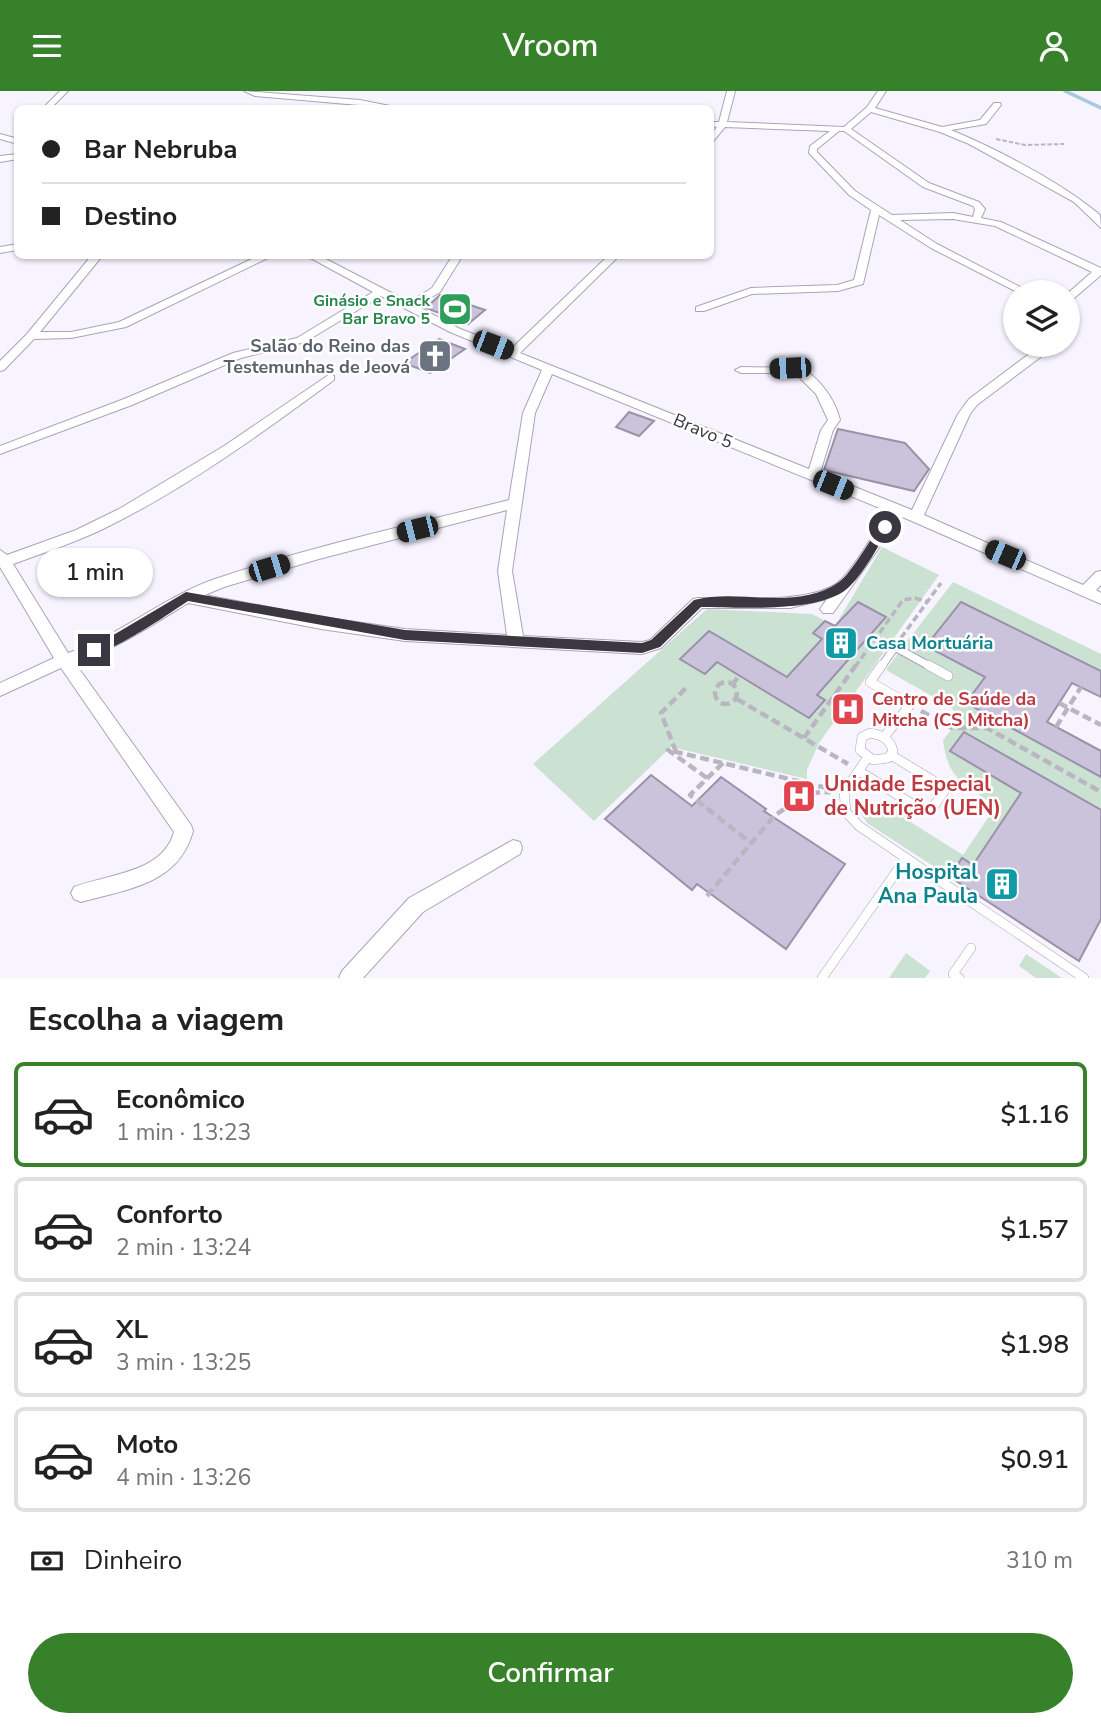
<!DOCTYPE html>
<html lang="pt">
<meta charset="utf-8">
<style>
:root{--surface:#fff;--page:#f6f6f6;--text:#222;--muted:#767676;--line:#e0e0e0;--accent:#368129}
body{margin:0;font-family:"Nunito Sans",sans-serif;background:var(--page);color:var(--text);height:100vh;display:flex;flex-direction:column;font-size:26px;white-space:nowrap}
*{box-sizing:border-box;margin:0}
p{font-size:23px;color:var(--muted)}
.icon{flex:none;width:38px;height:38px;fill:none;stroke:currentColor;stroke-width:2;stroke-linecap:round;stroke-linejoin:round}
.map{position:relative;height:887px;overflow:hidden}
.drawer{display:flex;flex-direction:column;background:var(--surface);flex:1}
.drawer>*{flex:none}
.top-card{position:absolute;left:14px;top:14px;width:700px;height:154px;border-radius:10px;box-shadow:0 2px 5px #0004;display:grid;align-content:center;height:154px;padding:0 28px;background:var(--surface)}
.fabs{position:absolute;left:1003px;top:189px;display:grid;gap:14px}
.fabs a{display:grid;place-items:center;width:77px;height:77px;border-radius:50%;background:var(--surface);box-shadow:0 2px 5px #0004;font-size:35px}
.end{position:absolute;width:32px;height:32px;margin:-16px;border:9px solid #3a3741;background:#fff;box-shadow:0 0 0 4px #fff}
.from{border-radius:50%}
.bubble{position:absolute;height:49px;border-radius:24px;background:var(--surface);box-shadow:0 2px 5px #0004;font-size:23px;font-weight:600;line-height:49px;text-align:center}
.car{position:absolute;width:21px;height:42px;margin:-21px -10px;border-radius:9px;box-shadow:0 0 5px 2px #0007;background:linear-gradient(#222 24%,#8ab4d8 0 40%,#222 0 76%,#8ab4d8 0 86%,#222 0)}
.top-card b{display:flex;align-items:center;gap:24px;height:66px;font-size:26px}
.top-card b+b{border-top:2px solid var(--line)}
.top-card i{width:18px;height:18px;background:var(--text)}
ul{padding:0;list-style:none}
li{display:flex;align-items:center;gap:21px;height:105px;margin:0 14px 10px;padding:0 14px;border:4px solid var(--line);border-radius:10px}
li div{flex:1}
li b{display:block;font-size:26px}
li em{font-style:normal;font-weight:600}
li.active{border-color:var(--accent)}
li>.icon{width:63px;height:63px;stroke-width:1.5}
h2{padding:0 28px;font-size:32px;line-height:84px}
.pay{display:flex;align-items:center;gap:18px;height:77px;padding:0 28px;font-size:26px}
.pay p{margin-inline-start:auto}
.button{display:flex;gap:14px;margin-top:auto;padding:14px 28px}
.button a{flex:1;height:80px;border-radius:42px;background:var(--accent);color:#fff;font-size:28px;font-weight:600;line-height:80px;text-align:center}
header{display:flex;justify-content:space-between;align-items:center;height:91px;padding:0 28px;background:var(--accent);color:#fff;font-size:32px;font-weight:600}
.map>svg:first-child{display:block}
</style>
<header><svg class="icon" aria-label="menu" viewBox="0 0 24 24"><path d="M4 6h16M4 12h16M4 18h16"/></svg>Vroom<svg class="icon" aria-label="person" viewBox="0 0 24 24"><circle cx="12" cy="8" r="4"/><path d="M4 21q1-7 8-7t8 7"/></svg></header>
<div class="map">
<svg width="1101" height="887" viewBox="0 0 1101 887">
<rect width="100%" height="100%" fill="#f7f4ff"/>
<g fill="#cbe1d2">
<polygon points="882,456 939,484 819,652 807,679 807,688 671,656 594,730 533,673 707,518 812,523 835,535"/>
<polygon points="953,491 1101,563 1101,580 962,511 948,528 985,561 940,537 928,552 912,544"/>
<path d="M910 546 985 586 967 612 1101 686V758L1017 708 1006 724 1007 738 999 734 973 774 950 786 867 732 861 723V713L871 711 882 713 963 764 996 715C966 693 948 691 943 649L955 634 958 626 951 616 886 579Z"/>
<polygon points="906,862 930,880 925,887 889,887"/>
<polygon points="1026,863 1062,887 1036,887 1019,875"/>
</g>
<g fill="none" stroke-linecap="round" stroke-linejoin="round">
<polyline stroke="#a8c7e0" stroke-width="3.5" points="1065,0 1101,17"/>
</g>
<g fill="#cbc3dc" stroke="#9992a9" stroke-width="2">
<polygon points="440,204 485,219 468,233 426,217"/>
<polygon points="439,248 465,258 430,282 404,272"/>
<polygon points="629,321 654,330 639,345 616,336"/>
<polygon points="838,338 905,352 929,378 914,400 824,379"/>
<polygon points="858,511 886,526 817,604 825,609 809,627 717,571 705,583 680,568 709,540 787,586 822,548 813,542 825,530 835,535"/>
<polygon points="961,511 1101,580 1101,606 1072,592 1047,631 1101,660 1101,686 966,612 985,586 926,555"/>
<polygon points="964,641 1101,719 1101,828 1079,870 950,786 962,767 973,774 1021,702 950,660"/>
<polygon points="651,684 692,715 721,686 766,718 764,720 845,773 786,858 697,793 692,799 605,728"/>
</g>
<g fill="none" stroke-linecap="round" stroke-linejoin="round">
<g stroke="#aba3bb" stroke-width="9">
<polyline id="service-far1" points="881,576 895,556 931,576"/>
</g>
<g stroke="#aba3bb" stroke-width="10">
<g id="service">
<polyline points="882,574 870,591 910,614 884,646"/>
<polyline points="928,574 948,585"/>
<path d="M870 642C882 644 890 648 893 660L888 667 873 669 860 659 862 646Z"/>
<polyline points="859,680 922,719 932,718 944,700 942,695 891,664"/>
<polyline points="906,767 1084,887"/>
<polyline points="822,887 906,767 859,735 846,721 844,701 868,666"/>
<polyline points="959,887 953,883 971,857"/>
</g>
</g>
<g stroke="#aba3bb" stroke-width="2">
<g id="minor">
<polygon points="60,0 68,0 50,18 42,18"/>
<polygon points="244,0 360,9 405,18 255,5"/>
<path d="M727 0H735L727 31 844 36 867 16 878 0H886L875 17 942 36 980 29 994 12H1000L1001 14 986 33 951 39C997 58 1062 92 1100 124L1101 137 1074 111 969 53 940 41 871 21 851 38 929 92 979 111 985 118 981 127 1001 131 1101 177V184L1072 209 1068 210V202L1092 181 995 135 953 128 900 129 937 153 1030 201H1017L931 157 879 124 863 193 838 200 752 203 704 220H696V216L751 197 837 194 854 189 871 119 849 104 809 62 810 55 830 40 725 36 710 54V45L717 36 710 35V31H719ZM839 40H844L923 96 973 115 975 118 973 126 953 122 892 124 855 100 817 61V58Z"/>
<polygon points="0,43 18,48 18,53 0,48"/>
<polygon points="18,63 18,68 0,71 0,65"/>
<polygon points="18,153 18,159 0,162 0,156"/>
<polygon points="92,164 103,164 40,241 71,241 119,231 260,164 274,164 126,236 71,247 34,248 4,279 0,280 0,270 27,243"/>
<path d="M305 164H318L409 211 432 197 453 164H463L440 201 417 215 458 237 511 258 609 164H620L520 262 809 378 821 339 828 329 816 303 795 282H741L735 279 741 276 802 277C820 288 835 308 840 329L833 339 820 382 912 419 958 323 969 308 1041 254H1051L1046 262 977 314 970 323 924 424 1083 494 1096 481 1101 480V494L1096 499 1101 502V513L898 424 879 457 833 522H823L820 518 827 508 790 517H702L661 557 642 563 405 550 321 538 188 512C151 535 116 558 75 572L191 734 193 740C179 793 128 798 81 811L74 808 71 802 74 796C108 783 163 782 174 741L61 577 0 605V592L54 567 0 476V459L7 464 76 439 119 418 224 355 330 283 334 285V289C261 343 185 398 103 438 74 452 43 462 13 473L68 562C121 544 163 506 215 488 311 455 411 434 509 409L523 322 542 279 450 241 381 205 305 251 241 267 132 314 0 363V355L124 308 233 262 297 247 373 201ZM552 283 887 420C874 442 860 468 842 488 817 514 733 507 698 507L693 508 650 549 642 551 523 545 512 480 535 322ZM507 419 498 480 507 544 405 538 321 526 205 504 224 496 319 468Z"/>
<polygon points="513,749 520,751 522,757 520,763 423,821 363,887 339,887 342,880 409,807"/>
</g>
</g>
<polyline stroke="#b9b6c1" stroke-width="2" stroke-dasharray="4.5 2" stroke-linecap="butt" points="996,48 1025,54 1064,53"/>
<g stroke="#b9b6c1" stroke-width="3.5" stroke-dasharray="7 3.5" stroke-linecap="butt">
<polyline points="901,547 941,492"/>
<polyline points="855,576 903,509 915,507 928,511"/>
</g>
<g stroke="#b9b6c1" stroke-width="4.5" stroke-dasharray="9 4.5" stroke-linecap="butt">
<circle cx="726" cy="602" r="11"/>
<polyline points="732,594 739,585"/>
<polyline points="737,608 848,673"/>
<polyline points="1059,612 1101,634"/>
<polyline points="921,620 952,637 987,637 1101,701"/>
<polyline points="1056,636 1081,596"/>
<polyline points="804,647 856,574"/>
<polyline points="676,661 661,622 688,595"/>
<polyline points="723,672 690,704 751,752"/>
<polyline points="707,687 668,659 831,698"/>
<polyline points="707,805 774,725 808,702 831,701"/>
</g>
<use href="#service-far1" stroke="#fff" stroke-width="7"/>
<use href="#service" stroke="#fff" stroke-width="9"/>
<use href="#minor" fill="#fff" fill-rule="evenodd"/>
</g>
<path fill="#3a3741" d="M885 432 890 436C878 455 866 479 850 495 824 523 738 516 701 516L660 556 642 562 405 549 188 510C170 522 107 566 90 562L88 559 186 501 405 539 642 552 651 549 694 509C740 497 796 521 839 491 850 484 872 446 881 433Z"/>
<defs>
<g id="stadium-square" transform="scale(1.75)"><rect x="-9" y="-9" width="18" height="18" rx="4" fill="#2e9e5b" stroke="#fff"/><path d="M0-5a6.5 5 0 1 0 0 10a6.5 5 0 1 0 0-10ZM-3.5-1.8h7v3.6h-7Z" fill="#fff"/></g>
<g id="church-square" transform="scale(1.75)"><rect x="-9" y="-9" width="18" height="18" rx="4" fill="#6b7280" stroke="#fff"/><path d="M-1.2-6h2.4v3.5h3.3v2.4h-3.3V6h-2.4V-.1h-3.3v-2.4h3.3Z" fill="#fff"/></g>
<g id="building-square" transform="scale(1.75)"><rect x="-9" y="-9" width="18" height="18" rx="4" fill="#0f9aa8" stroke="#fff"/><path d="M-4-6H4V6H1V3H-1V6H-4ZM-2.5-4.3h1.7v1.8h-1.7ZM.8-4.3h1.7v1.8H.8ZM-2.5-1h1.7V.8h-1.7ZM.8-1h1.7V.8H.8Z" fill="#fff"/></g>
<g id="hospital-square" transform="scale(1.75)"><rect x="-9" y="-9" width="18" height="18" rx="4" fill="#e0444e" stroke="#fff"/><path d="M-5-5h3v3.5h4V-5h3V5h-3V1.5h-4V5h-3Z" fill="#fff"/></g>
</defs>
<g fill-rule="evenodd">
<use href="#stadium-square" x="455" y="218"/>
<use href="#church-square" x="435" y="265"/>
<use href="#building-square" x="841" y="552"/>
<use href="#hospital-square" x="848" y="618"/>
<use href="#hospital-square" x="799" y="705"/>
<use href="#building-square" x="1002" y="793"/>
</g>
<g text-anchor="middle" stroke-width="5" stroke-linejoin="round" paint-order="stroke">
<g font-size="16" font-weight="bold" fill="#27864d" stroke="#fff" text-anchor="end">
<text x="430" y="215">Ginásio e Snack<tspan x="430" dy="18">Bar Bravo 5</tspan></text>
</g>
<g font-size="18" font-weight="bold" fill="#5b616d" stroke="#fff" text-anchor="end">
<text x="410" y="261">Salão do Reino das<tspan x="410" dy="21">Testemunhas de Jeová</tspan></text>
</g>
<g font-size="18" fill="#3a3741" stroke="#fff">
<text transform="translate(703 340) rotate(23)" y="6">Bravo 5</text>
</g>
<g font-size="18" font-weight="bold" fill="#0d838f" stroke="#fff" text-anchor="start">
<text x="866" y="558">Casa Mortuária</text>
</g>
<g font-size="18" font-weight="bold" fill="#be3a42" stroke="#fff" text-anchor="start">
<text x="872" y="614">Centro de Saúde da<tspan x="872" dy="21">Mitcha (CS Mitcha)</tspan></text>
</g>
<g font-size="21" font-weight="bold" fill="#be3a42" stroke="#fff" text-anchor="start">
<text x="824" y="700">Unidade Especial<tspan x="824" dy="24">de Nutrição (UEN)</tspan></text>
</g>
<g font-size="21" font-weight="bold" fill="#0d838f" stroke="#fff" text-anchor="end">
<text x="978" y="788">Hospital<tspan x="978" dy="24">Ana Paula</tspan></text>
</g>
</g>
</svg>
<div class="fabs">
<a><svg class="icon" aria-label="layers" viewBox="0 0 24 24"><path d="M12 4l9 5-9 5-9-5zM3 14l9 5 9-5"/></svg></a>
</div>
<i class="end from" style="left:885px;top:436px"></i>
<i class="end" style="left:94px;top:559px"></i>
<div class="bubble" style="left:37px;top:457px;width:116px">1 min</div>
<i class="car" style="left:493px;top:254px;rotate:111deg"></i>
<i class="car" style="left:790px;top:277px;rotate:268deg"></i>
<i class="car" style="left:833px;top:394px;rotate:112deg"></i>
<i class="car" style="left:417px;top:438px;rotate:256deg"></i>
<i class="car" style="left:1005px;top:464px;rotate:293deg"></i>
<i class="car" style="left:269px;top:477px;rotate:73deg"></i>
<div class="top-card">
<b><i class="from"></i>Bar Nebruba</b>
<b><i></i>Destino</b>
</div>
</div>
<section class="drawer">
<h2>Escolha a viagem</h2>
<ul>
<li class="active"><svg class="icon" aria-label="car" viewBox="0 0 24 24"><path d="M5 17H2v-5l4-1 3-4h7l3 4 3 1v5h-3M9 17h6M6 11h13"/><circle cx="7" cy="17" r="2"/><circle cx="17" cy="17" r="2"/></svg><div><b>Econômico</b><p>1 min · 13:23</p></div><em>$1.16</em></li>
<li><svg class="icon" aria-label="car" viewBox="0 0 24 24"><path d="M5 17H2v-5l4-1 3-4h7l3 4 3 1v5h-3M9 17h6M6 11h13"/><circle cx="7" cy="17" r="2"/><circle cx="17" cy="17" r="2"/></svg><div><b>Conforto</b><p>2 min · 13:24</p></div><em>$1.57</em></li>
<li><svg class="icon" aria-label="car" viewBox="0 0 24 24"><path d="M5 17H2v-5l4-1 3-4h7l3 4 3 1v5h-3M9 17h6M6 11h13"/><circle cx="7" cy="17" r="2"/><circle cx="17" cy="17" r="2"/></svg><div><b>XL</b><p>3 min · 13:25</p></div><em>$1.98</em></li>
<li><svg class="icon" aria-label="car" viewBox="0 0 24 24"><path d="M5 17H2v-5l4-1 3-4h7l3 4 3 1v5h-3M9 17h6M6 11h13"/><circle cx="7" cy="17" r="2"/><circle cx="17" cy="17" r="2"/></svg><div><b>Moto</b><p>4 min · 13:26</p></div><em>$0.91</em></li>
</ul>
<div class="pay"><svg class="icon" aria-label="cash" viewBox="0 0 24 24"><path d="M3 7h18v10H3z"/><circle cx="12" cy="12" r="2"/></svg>Dinheiro<p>310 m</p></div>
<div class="button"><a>Confirmar</a></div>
</section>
